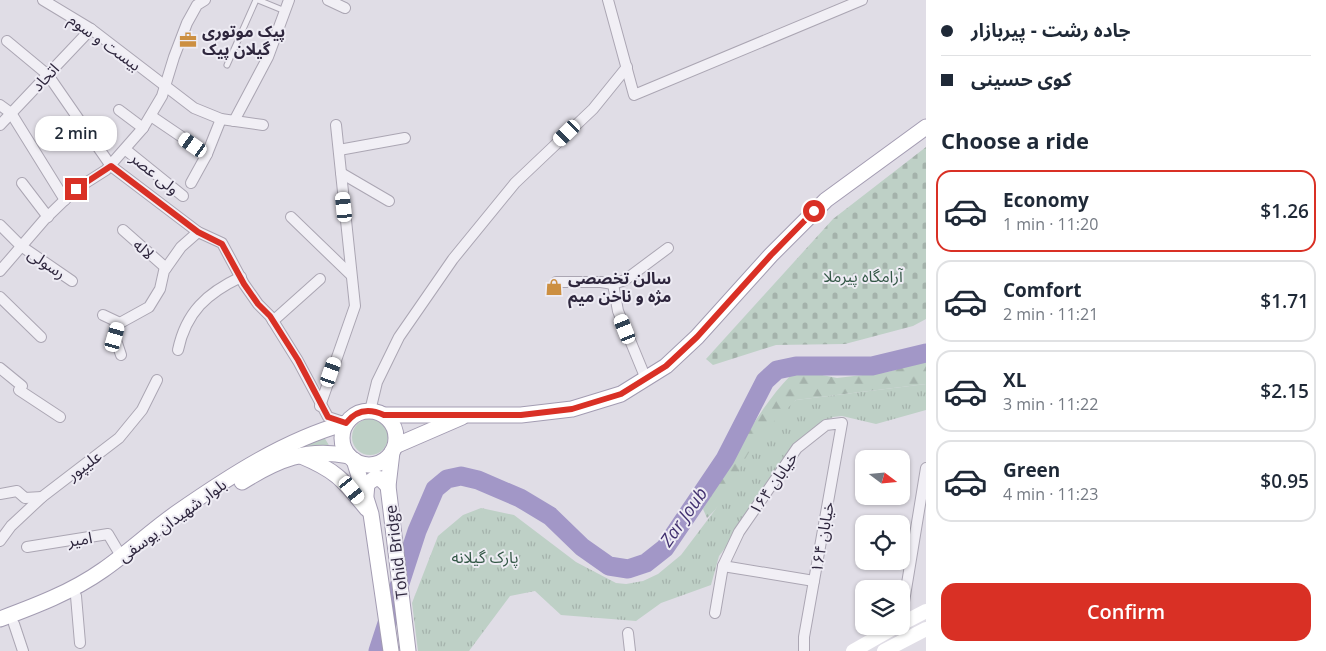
<!DOCTYPE html>
<meta charset="utf-8">
<style>
:root{--surface:#fff;--page:#f6f6f7;--text:#1f2937;--muted:#747a83;--line:#e0e1e3;--accent:#d93025}
body{margin:0;font-family:"Open Sans","Noto Sans Arabic",sans-serif;background:var(--page);color:var(--text);height:100vh;display:flex;flex-direction:column;font-size:19px;white-space:nowrap}
*{box-sizing:border-box;margin:0}
p{font-size:16px;color:var(--muted)}
.icon{flex:none;width:28px;height:28px;fill:none;stroke:currentColor;stroke-width:2;stroke-linecap:round;stroke-linejoin:round}
.map{position:relative;flex:1;overflow:hidden}
.panel{display:flex;flex-direction:column;background:var(--surface);width:400px}
.panel>*{flex:none}
.top-card{display:grid;align-content:center;height:110px;padding:0 15px;background:var(--surface)}
.needle{width:32px;rotate:106deg}
.tools{position:absolute;left:855px;top:450px;display:grid;gap:10px}
.tools a{display:grid;place-items:center;width:55px;height:55px;border-radius:10px;background:var(--surface);box-shadow:0 1px 4px #0004;font-size:25px}
.end{position:absolute;width:22px;height:22px;margin:-11px;border:6px solid #d93025;background:#fff;box-shadow:0 0 0 2px #fff}
.from{border-radius:50%}
.bubble{position:absolute;height:35px;border-radius:15px;background:var(--surface);box-shadow:0 1px 4px #0004;font-size:16px;font-weight:600;line-height:35px;text-align:center}
.car{position:absolute;width:15px;height:30px;margin:-15px -8px;border-radius:6px;box-shadow:0 0 4px 1px #0007;background:linear-gradient(#fff 24%,#345 0 40%,#fff 0 76%,#345 0 86%,#fff 0)}
.top-card b{display:flex;align-items:center;gap:18px;height:48px;font-size:19px}
.top-card b+b{border-top:1px solid var(--line)}
.top-card i{width:12px;height:12px;background:var(--text)}
ul{padding:0;list-style:none}
li{display:flex;align-items:center;gap:15px;height:82px;margin:0 10px 8px;padding:0 5px;border:2px solid var(--line);border-radius:15px}
li div{flex:1}
li b{display:block;font-size:19px}
li em{font-style:normal;font-weight:600}
li.selected{border-color:var(--accent)}
li>.icon{width:45px;height:45px;stroke-width:1.5}
h2{padding:0 15px;font-size:22px;line-height:60px}
.button{display:flex;gap:10px;margin-top:auto;padding:10px 15px}
.button a{flex:1;height:58px;border-radius:15px;background:var(--accent);color:#fff;font-size:20px;font-weight:600;line-height:58px;text-align:center}
main{display:flex;flex:1;min-height:0}
.map>svg:first-child{display:block}
</style>
<main>
<div class="map">
<svg width="926" height="651" viewBox="0 0 926 651">
<defs>
<pattern id="forest-firs" width="22" height="20" patternUnits="userSpaceOnUse" patternTransform="scale(1.25)"><rect width="22" height="20" fill="#bed0c6"/><path d="M5 1l3.5 6h-7zM16 11l3.5 6h-7z" fill="#a4b2ab"/></pattern>
<pattern id="cemetery-stones" width="16" height="16" patternUnits="userSpaceOnUse" patternTransform="scale(1.25)"><rect width="16" height="16" fill="#bed0c6"/><path d="M2 7V4a2 2 0 0 1 4 0v3zM10 15v-3a2 2 0 0 1 4 0v3z" fill="#a4b2ab"/></pattern>
<pattern id="park-tufts" width="24" height="20" patternUnits="userSpaceOnUse" patternTransform="scale(1.25)"><rect width="24" height="20" fill="#bed0c6"/><path d="M3 7l-1-3M5 7V3M7 7l1-3M15 17l-1-3M17 17v-4M19 17l1-3" fill="none" stroke="#a4b2ab"/></pattern>
</defs>
<rect width="100%" height="100%" fill="#e0dde6"/>
<g fill="#bed0c6">
<circle cx="370" cy="437" r="18"/>
<polygon points="324,437 330,447 312,446 291,449"/>
</g>
<path fill="url(#forest-firs)" d="M926 360V384L796 400 715 510 707 518 703 509C728 467 758 408 791 375L812 373 837 378 888 372Z"/>
<polygon fill="url(#cemetery-stones)" points="926,147 926,319 913,326 845,344 776,345 713,365 706,359 833,219"/>
<polygon fill="url(#park-tufts)" points="926,384 926,410 876,424 842,416 833,417 819,425 719,556 711,585 661,603 636,621 561,615 535,591 510,596 469,651 418,651 412,603 438,536 463,515 481,508 514,515 576,562 616,583 626,584 643,581 658,574 681,555 715,510 758,437 796,400"/>
<g fill="none" stroke-linecap="round" stroke-linejoin="round">
<polyline stroke="#a297c7" stroke-width="19" points="378,651 417,531 435,489 447,479 461,476 478,480 520,498 550,516 582,547 609,566 628,569 646,563 665,548 725,459 765,381 777,370 796,366 872,366 926,353"/>
<g stroke="#aba6b3" stroke-width="7">
<g id="service">
<polyline points="258,0 285,11"/>
<polyline points="227,65 256,0"/>
</g>
</g>
<g stroke="#aba6b3" stroke-width="12">
<g id="minor">
<polyline points="43,0 91,29 194,108 221,119 263,125"/>
<polyline points="328,0 345,8"/>
<polyline points="608,0 634,95 862,0"/>
<polyline points="7,41 48,75 111,166 198,232 222,243 244,284 258,304 270,316 298,361 328,417 346,423"/>
<polyline points="0,105 11,113 65,200"/>
<polyline points="119,110 143,128"/>
<polyline points="151,116 207,154"/>
<polyline points="234,121 268,57 289,0"/>
<polyline points="0,125 91,29"/>
<polyline points="126,150 183,196"/>
<polyline points="339,150 405,138"/>
<polyline points="341,173 389,201"/>
<polyline points="22,183 48,217"/>
<polyline points="191,183 207,154 221,119"/>
<polyline points="291,217 351,275"/>
<polyline points="0,225 21,246 72,281"/>
<polyline points="123,230 166,268"/>
<polyline points="0,271 44,220 76,189 106,170 143,128 162,96 174,57 187,23 197,5 205,0"/>
<polyline points="556,282 601,282 613,284 625,280 668,248"/>
<polyline points="613,284 618,311 646,379"/>
<polyline points="0,297 41,337"/>
<polyline points="103,315 120,323"/>
<polyline points="273,321 320,279"/>
<path d="M178 350C186 312 207 293 241 277"/>
<polyline points="121,355 115,337 120,323 149,307 160,289 164,271 181,247 198,232"/>
<polyline points="0,368 22,386 19,390 60,417"/>
<polyline points="320,406 355,306 336,125"/>
<polyline points="370,411 377,382 399,337 453,259 515,183 593,109 627,67"/>
<polyline points="0,494 17,491 25,498 42,497"/>
<polyline points="0,541 11,526 42,497 119,438 142,410 157,380"/>
<polyline points="27,547 108,534 121,556"/>
<polyline points="723,566 814,581"/>
<polyline points="76,596 80,643"/>
<polyline points="715,613 723,566 739,532 797,448 826,425 842,423 804,637 804,651"/>
<polyline points="901,620 926,468"/>
<polyline points="14,624 23,651"/>
<polyline points="628,633 630,651"/>
</g>
</g>
<g stroke="#a39cb2" stroke-width="17">
<g id="primary">
<circle cx="369" cy="438" r="27"/>
<polyline points="384,415 521,415 572,409 621,394 666,366 697,337 771,255 826,200 926,127"/>
<polyline points="395,446 462,417"/>
<polyline points="392,452 388,486 408,651"/>
<path d="M301 456C337 471 343 480 367 509"/>
<polyline points="354,460 371,514 391,651"/>
<path d="M242 482C277 460 307 447 349 456"/>
<polyline points="366,495 367,484 375,478 381,479 388,486"/>
<path d="M0 619C35 606 72 592 103 570 129 552 152 530 178 512 230 476 285 440 346 423"/>
</g>
</g>
<use href="#service" stroke="#f1eff5" stroke-width="5"/>
<use href="#minor" stroke="#f1eff5" stroke-width="10"/>
<g stroke="#fff" stroke-width="14">
<polyline points="901,624 926,611"/>
<polyline points="853,651 897,626"/>
<polyline points="884,651 926,629"/>
</g>
<use href="#primary" stroke="#fff" stroke-width="15"/>
</g>
<g fill="none" stroke-linecap="round" stroke-linejoin="round">
<path stroke="#d93025" stroke-width="6" d="M76 189 111 166 198 232 222 244 244 284 258 304 270 316 298 360 328 417 346 423C356 410 369 408 384 415H521L572 409 621 394 666 366 697 337 771 255 814 211"/>
</g>
<defs>
<g id="office-bare" transform="scale(1.35)"><path d="M-6-3h4V-5.5h4V-3h4V5H-6ZM-1-4.5V-3h2v-1.5ZM-6 0V1H6V0Z" fill="#cc8f41" stroke="#eeecf4" stroke-width="2.5" paint-order="stroke"/></g>
<g id="shop-bare" transform="scale(1.35)"><path d="M-5-2.5h2.3a2.7 3.5 0 0 1 5.4 0H5L5.5 6h-11ZM-1.5-2.5h3a1.5 2.3 0 0 0-3 0Z" fill="#cc8f41" stroke="#eeecf4" stroke-width="2.5" paint-order="stroke"/></g>
</defs>
<g fill-rule="evenodd">
<use href="#office-bare" x="188" y="40"/>
<use href="#shop-bare" x="554" y="287"/>
</g>
<g text-anchor="middle" stroke-width="4" stroke-linejoin="round" paint-order="stroke">
<g font-size="16" font-weight="bold" fill="#2e263d" stroke="#eeecf4" text-anchor="start">
<text x="202" y="37">پیک موتوری<tspan x="202" dy="18">گیلان پیک</tspan></text>
<text x="568" y="284">سالن تخصصی<tspan x="568" dy="18">مژه و ناخن میم</tspan></text>
</g>
<g font-size="16" fill="#2e263d" stroke="#eeecf4">
<text transform="translate(105 42) rotate(36)" y="6">بیست و سوم</text>
<text transform="translate(45 77) rotate(-47)" y="6">اتحاد</text>
<text transform="translate(155 173) rotate(39)" y="6">ولی عصر</text>
<text transform="translate(144 249) rotate(42)" y="6">لاله</text>
<text transform="translate(47 263) rotate(34)" y="6">رسولی</text>
<text transform="translate(84 465) rotate(-37)" y="6">علیپور</text>
<text transform="translate(773 483) rotate(-55)" y="6">خیابان ۱۶۴</text>
<text transform="translate(172 520) rotate(-36)" y="6">بلوار شهیدان یوسفی</text>
<text transform="translate(822 537) rotate(-80)" y="6">۱۶۴ خیابان</text>
<text transform="translate(80 539) rotate(-9)" y="6">امیر</text>
<text transform="translate(396 552) rotate(-97)" y="6">Tohid Bridge</text>
</g>
<g font-size="16" fill="#345847" stroke="#eeecf4">
<text x="863" y="282">آرامگاه پیرملا</text>
<text x="485" y="563">پارک گیلانه</text>
</g>
<g font-size="18" font-style="italic" fill="#423170" stroke="#eeecf4">
<text transform="translate(684 517) rotate(-55)" y="6">Zar Joub</text>
</g>
</g>
</svg>
<div class="tools">
<a><svg class="needle" viewBox="-14 -14 28 28"><path d="M0-13l5 13h-10z" fill="#e53935"/><path d="M0 13l5-13h-10z" fill="#747a83"/></svg></a>
<a><svg class="icon" aria-label="locate" viewBox="0 0 24 24"><circle cx="12" cy="12" r="6"/><path d="M12 2v4M12 18v4M2 12h4M18 12h4"/></svg></a>
<a><svg class="icon" aria-label="layers" viewBox="0 0 24 24"><path d="M12 4l9 5-9 5-9-5zM3 14l9 5 9-5"/></svg></a>
</div>
<i class="end from" style="left:814px;top:211px"></i>
<i class="end" style="left:76px;top:189px"></i>
<div class="bubble" style="left:35px;top:116px;width:82px">2 min</div>
<i class="car" style="left:567px;top:133px;rotate:226deg"></i>
<i class="car" style="left:193px;top:145px;rotate:305deg"></i>
<i class="car" style="left:344px;top:207px;rotate:354deg"></i>
<i class="car" style="left:625px;top:329px;rotate:338deg"></i>
<i class="car" style="left:115px;top:337px;rotate:16deg"></i>
<i class="car" style="left:331px;top:372px;rotate:19deg"></i>
<i class="car" style="left:352px;top:490px;rotate:141deg"></i>
</div>
<section class="panel">
<div class="top-card">
<b><i class="from"></i>جاده رشت - پیربازار</b>
<b><i></i>کوی حسینی</b>
</div>
<h2>Choose a ride</h2>
<ul>
<li class="selected"><svg class="icon" aria-label="car" viewBox="0 0 24 24"><path d="M5 17H2v-5l4-1 3-4h7l3 4 3 1v5h-3M9 17h6M6 11h13"/><circle cx="7" cy="17" r="2"/><circle cx="17" cy="17" r="2"/></svg><div><b>Economy</b><p>1 min · 11:20</p></div><em>$1.26</em></li>
<li><svg class="icon" aria-label="car" viewBox="0 0 24 24"><path d="M5 17H2v-5l4-1 3-4h7l3 4 3 1v5h-3M9 17h6M6 11h13"/><circle cx="7" cy="17" r="2"/><circle cx="17" cy="17" r="2"/></svg><div><b>Comfort</b><p>2 min · 11:21</p></div><em>$1.71</em></li>
<li><svg class="icon" aria-label="car" viewBox="0 0 24 24"><path d="M5 17H2v-5l4-1 3-4h7l3 4 3 1v5h-3M9 17h6M6 11h13"/><circle cx="7" cy="17" r="2"/><circle cx="17" cy="17" r="2"/></svg><div><b>XL</b><p>3 min · 11:22</p></div><em>$2.15</em></li>
<li><svg class="icon" aria-label="car" viewBox="0 0 24 24"><path d="M5 17H2v-5l4-1 3-4h7l3 4 3 1v5h-3M9 17h6M6 11h13"/><circle cx="7" cy="17" r="2"/><circle cx="17" cy="17" r="2"/></svg><div><b>Green</b><p>4 min · 11:23</p></div><em>$0.95</em></li>
</ul>
<div class="button"><a>Confirm</a></div>
</section>
</main>
